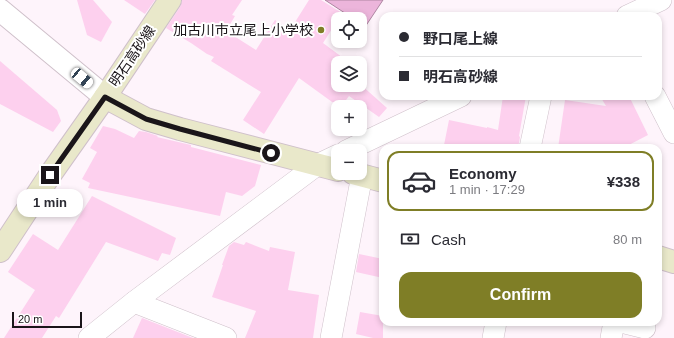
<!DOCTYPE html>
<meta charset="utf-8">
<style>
:root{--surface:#fff;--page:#f2f2f3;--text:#2b2b33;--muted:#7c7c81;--line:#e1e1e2;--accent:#7f7e26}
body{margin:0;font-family:Helvetica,"Noto Sans JP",sans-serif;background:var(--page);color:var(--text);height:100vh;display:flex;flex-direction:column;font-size:15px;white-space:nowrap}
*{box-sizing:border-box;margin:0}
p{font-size:13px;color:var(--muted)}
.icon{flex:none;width:22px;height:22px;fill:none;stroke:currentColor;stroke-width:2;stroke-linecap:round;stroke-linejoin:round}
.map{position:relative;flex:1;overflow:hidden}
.drawer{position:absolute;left:379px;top:144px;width:283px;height:182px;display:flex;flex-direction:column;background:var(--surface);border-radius:12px;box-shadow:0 2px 6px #0003}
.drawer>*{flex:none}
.top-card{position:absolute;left:379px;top:12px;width:283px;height:88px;border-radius:12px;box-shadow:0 2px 6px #0003;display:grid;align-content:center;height:88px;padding:0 20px;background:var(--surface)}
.buttons{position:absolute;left:331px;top:12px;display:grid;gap:8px}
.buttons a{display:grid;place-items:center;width:36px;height:36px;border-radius:8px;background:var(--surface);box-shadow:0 2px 6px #0003;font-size:20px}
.scale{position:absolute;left:12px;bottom:10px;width:70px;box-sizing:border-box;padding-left:4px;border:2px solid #1a1519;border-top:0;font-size:11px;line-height:14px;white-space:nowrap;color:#1a1519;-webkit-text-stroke:3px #fff;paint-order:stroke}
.end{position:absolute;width:18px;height:18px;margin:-9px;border:5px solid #1a1519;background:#fff;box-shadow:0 0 0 2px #fff}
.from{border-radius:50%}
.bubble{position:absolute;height:28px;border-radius:12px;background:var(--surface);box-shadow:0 2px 6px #0003;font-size:13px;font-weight:700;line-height:28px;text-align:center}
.car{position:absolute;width:12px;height:24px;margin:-12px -6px;border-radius:5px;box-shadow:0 0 3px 1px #0007;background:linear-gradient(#fff 24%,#345 0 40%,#fff 0 76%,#345 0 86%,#fff 0)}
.top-card b{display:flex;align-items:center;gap:14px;height:38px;font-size:15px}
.top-card b+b{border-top:1px solid var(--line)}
.top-card i{width:10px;height:10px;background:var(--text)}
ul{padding:7px 0 0;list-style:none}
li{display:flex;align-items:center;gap:12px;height:60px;margin:0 8px 6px;padding:0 12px;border:2px solid transparent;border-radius:12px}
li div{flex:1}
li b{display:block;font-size:15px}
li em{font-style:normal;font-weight:700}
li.active{border-color:var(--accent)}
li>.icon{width:36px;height:36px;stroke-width:1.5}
.pay{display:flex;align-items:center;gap:10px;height:44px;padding:0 20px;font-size:15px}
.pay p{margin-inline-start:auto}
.cta{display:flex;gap:8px;margin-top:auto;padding:8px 20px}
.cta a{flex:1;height:46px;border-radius:12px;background:var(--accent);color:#fff;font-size:16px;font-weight:700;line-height:46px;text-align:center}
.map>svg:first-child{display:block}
</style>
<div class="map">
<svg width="674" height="338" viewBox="0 0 674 338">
<rect width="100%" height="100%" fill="#fef4fb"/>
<polygon fill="#ecb5db" stroke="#ad85a1" points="325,0 383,0 365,27 360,23 360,19 354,19"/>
<g fill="#fdd0ee">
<polygon points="77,0 93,0 112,22 101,42 87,35"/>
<polygon points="124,0 155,0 145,14"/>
<polygon points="182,0 242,0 232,15 235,16 226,31 256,50 275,20 290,30 309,0 321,0 342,13 323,43 350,63 337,63 338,64 338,85 360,85 360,84 387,108 379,117 349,96 341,107 339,107 299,78 264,134 243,120 261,92 211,61 214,57 207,54 191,43 166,28 180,7"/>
<polygon points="0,61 57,110 61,121 53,132 0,104"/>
<polygon points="503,96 526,96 519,136 520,137 518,148 459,148 444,145 449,120 487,128 487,127 498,130"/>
<polygon points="600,96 629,96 648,135 623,148 558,148 565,100 606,106"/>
<polygon points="103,126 115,129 134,138 139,131 146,132 158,136 157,137 191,145 191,147 261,165 255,186 242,196 226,192 220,216 88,188 90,183 82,179 97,152 90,148"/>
<polygon points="92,196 176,238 170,255 162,253 158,261 106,242 59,318 56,316 42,338 4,338 35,290 8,272 33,234 58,250"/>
<polygon points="234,242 244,245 246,242 269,251 270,247 295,252 288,290 319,295 313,338 245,338 256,311 212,297 223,265 222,265 229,246"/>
<polygon points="359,254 383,259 383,278 356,272"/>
<polygon points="360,312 383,316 383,338 373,338 356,334"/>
<polygon points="142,318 193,338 133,338"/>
</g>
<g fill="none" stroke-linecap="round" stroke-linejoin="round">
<g stroke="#cfc0ca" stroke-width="22">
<g id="minor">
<polyline points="627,16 661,0"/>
<polyline points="655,96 674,133"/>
<polyline points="530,148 541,96"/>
<polyline points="346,151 461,96"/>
<polyline points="134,302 226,338"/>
<polyline points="621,322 645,328"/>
<polyline points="89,338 134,302 317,165 338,155"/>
<polyline points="331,338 362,175"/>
<polyline points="493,338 496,322"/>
<polyline points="611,338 614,322"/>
</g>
</g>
<g stroke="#cfc0ca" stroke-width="24">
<polyline id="tertiary" points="0,10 105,97"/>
</g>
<g stroke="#cfc0ca" stroke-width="24">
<g id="secondary">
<polyline points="105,97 146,119 180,129 338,170"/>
<polyline points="353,173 383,181"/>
<polyline points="0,251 50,175 105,97 170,0"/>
<polyline points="658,257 674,262"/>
</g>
</g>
<use href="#minor" stroke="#fff" stroke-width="21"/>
<use href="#tertiary" stroke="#fff" stroke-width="22"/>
<use href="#secondary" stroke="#e9e8ca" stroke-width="22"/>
</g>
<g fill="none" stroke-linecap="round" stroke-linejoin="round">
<polyline stroke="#1a1519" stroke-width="5" points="50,175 105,97 146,119 180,129 271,153"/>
</g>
<circle fill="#7f7e26" stroke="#fff" stroke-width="1.5" cx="321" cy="30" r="4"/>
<g text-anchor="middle" stroke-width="4" stroke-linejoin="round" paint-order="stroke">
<g font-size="14" fill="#1a1519" stroke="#fff" text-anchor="end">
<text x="313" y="35">加古川市立尾上小学校</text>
</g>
<g font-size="14" fill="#1a1519" stroke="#fff">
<text transform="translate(132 56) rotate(-56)" y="5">明石高砂線</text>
</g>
</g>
</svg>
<div class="buttons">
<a><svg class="icon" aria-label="locate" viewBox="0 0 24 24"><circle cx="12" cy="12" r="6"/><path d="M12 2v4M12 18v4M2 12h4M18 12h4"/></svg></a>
<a><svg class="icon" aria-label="layers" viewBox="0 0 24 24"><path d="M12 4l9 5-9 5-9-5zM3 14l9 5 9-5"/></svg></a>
<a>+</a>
<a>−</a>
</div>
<div class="scale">20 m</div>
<i class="end from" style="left:271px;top:153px"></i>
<i class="end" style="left:50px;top:175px"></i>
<div class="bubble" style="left:17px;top:189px;width:66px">1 min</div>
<i class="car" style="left:82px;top:78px;rotate:130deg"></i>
<div class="top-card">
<b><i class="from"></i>野口尾上線</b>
<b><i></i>明石高砂線</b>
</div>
<section class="drawer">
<ul>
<li class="active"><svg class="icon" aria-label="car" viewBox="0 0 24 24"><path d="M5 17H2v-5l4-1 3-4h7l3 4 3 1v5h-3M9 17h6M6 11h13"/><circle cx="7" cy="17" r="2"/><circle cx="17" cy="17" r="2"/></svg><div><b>Economy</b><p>1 min · 17:29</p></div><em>¥338</em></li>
</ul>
<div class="pay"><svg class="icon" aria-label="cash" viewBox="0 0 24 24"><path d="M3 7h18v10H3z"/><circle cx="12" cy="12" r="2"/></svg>Cash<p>80 m</p></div>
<div class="cta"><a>Confirm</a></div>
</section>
</div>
